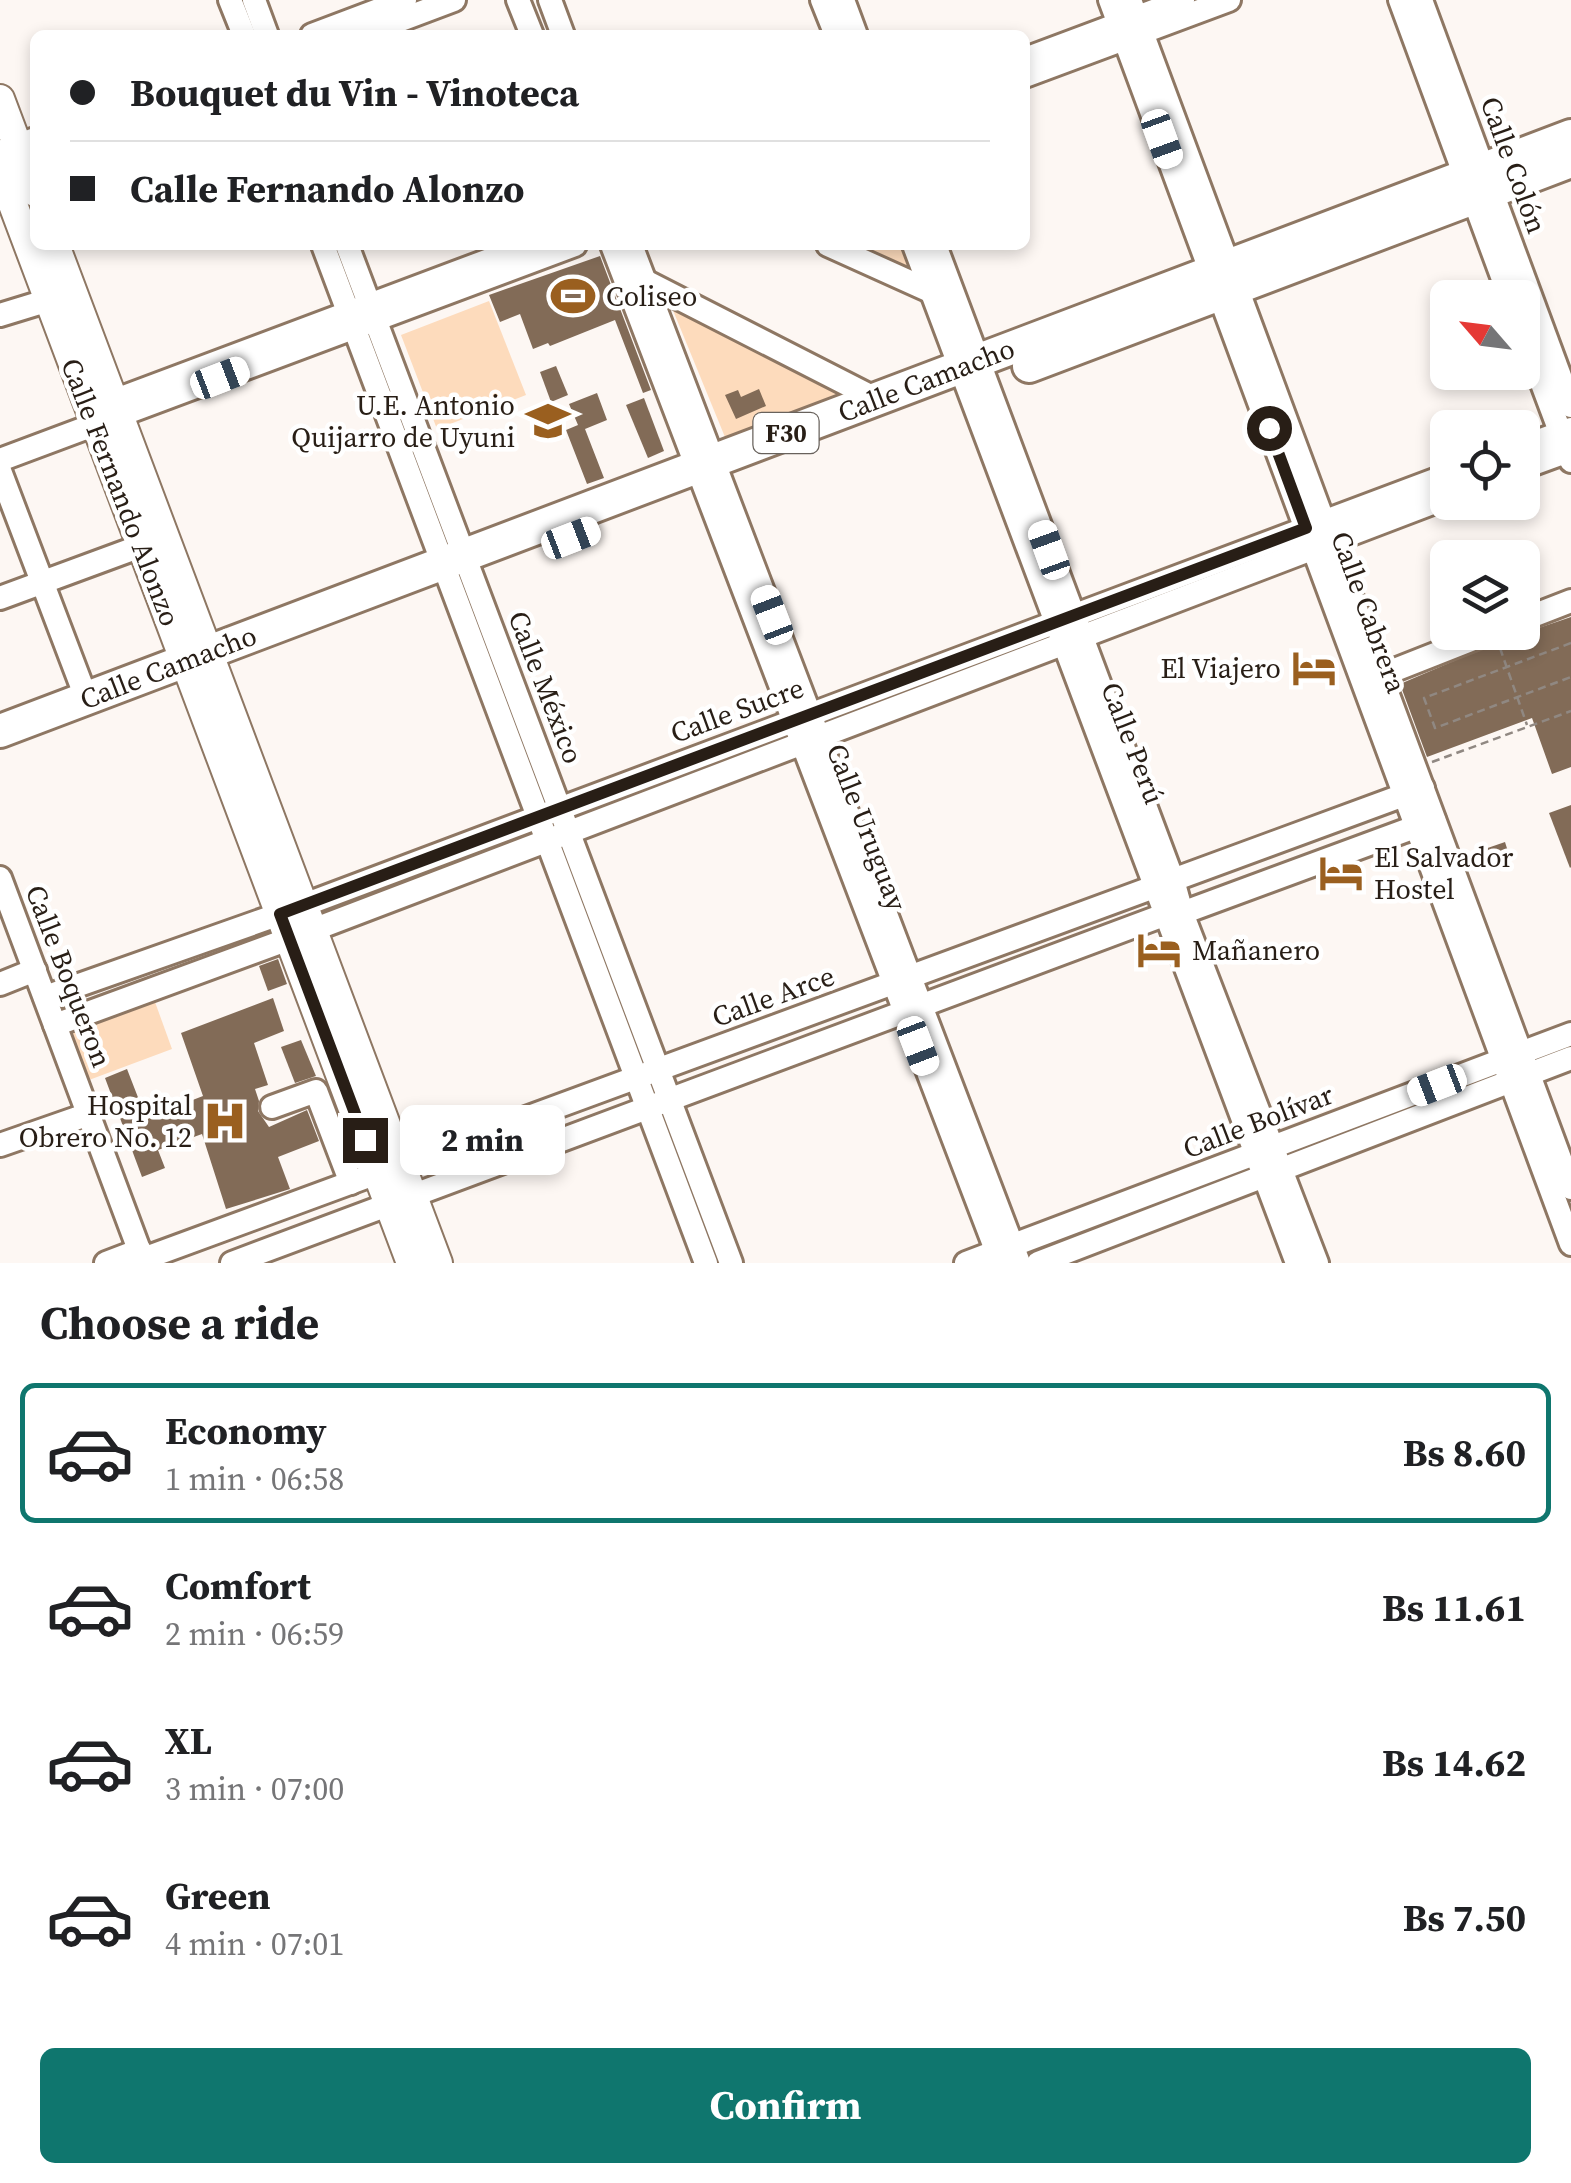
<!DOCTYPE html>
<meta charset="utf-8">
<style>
:root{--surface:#fff;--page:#f6f6f6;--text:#202124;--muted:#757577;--line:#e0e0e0;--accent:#0f766e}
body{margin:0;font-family:"Source Serif 4",serif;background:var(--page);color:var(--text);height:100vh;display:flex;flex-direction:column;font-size:38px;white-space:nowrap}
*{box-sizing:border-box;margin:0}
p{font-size:32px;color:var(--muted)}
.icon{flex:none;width:55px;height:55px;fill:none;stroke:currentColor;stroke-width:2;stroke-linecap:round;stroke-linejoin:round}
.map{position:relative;height:1263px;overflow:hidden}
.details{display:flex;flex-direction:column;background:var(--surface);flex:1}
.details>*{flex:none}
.guide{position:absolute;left:30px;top:30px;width:1000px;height:220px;border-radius:15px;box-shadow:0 5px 15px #0003;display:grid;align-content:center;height:220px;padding:0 40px;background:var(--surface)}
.needle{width:65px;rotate:298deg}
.buttons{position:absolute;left:1430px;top:280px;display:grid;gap:20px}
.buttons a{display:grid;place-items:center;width:110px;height:110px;border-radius:15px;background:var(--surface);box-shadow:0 5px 15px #0003;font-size:50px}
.end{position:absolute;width:45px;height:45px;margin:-22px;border:12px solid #281e16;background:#fff;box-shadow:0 0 0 5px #fff}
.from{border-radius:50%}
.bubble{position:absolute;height:70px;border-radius:15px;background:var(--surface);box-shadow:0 5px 15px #0003;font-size:32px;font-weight:700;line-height:70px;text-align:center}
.car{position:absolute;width:30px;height:60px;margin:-30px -15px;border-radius:12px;box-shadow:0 0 8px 2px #0007;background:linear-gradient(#fff 24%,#345 0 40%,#fff 0 76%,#345 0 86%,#fff 0)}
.guide b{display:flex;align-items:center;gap:35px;height:95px;font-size:38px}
.guide b+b{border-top:2px solid var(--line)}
.guide i{width:25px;height:25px;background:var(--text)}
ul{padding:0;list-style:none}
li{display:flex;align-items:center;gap:30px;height:140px;margin:0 20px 15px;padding:0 20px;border:5px solid transparent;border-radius:15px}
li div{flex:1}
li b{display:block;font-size:38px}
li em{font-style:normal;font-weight:700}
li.active{border-color:var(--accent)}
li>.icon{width:90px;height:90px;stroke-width:1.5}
h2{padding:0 40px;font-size:45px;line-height:120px}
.cta{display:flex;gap:20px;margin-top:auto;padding:20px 40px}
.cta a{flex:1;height:115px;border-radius:15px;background:var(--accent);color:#fff;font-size:40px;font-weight:700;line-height:115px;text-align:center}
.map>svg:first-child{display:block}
</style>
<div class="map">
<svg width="1571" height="1263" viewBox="0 0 1571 1263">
<rect width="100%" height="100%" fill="#fdf7f3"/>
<g fill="#fddbbc">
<polygon points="847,245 910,245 913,273"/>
<polygon points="489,301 526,395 437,429 401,335"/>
<polygon points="670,303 838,395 727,442"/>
<polygon points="155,1002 172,1049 89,1080 71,1033"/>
</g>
<g fill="#826b57">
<polygon points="600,256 651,390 643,393 615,320 550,346 548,343 533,349 520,314 500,322 489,295"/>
<polygon points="556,366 568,395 551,402 540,372"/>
<polygon points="759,389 766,406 736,419 725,395 738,390 741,397"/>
<polygon points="597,393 607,420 585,429 604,478 587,484 566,430 578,425 569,404"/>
<polygon points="644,398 664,451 648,458 626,405"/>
<polygon points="1571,617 1571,767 1552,774 1532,718 1427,757 1400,684 1503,640"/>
<polygon points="1571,805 1571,867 1570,868 1549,813"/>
<polygon points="1505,842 1511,861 1482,870 1476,852"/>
<polygon points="278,959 287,984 268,991 259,966"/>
<polygon points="273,998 284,1031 254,1043 268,1085 255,1089 259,1101 258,1111 269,1127 307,1110 319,1141 278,1157 290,1189 226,1209 202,1134 158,1150 165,1168 142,1177 105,1078 127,1069 146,1118 203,1096 181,1033"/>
<polygon points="301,1040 316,1076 295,1083 281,1047"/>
</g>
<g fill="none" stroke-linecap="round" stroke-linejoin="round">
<g stroke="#8e7763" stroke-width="28">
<g id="minor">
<polyline points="230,0 244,35"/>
<polyline points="254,0 267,35"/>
<polyline points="518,0 532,35"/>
<polyline points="550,0 563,35"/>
<polyline points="822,0 836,35"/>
<polyline points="843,0 856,35"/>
<polyline points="1110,0 1571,1244"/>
<polyline points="1130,0 1571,1188"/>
<polyline points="1400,0 1510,298"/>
<polyline points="1421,0 1571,406"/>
<polyline points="312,35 405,0"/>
<polyline points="361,35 454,0"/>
<polyline points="1025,59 1183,0"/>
<polyline points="1025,76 1229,0"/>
<polyline points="0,152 35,139"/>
<polyline points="323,245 706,1263"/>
<polyline points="347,245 731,1263"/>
<polyline points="612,245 1001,1263"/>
<polyline points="631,245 1019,1263"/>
<polyline points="828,245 930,291"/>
<polyline points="914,245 1297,1263"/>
<polyline points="935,245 1173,880 1182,913 1317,1263"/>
<polyline points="645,281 876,399"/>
<polyline points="0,315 49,300"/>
<polyline points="1522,330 1571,461"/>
<polyline points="97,407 529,245"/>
<polyline points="1522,447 1571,429"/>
<polyline points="0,460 575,245"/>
<polyline points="1522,468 1571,450"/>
<polyline points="0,471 87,700"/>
<polyline points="0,598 141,546"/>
<polyline points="1522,620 1571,601"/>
<polyline points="1382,675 1491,632"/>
<polyline points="0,878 144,1263"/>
<polyline points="0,984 35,970"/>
<polyline points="45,997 280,914 1448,475"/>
<polyline points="55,1025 289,939 1448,497"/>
<polyline points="272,1107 316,1091 351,1183"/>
<polyline points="0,1145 89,1114"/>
<polyline points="143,1259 1423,788"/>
<polyline points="106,1263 140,1250"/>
<polyline points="232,1263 1164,915 1182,913 1434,820"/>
<polyline points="966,1263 1571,1034"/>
<polyline points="1038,1263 1571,1058"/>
</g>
</g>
<g stroke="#8e7763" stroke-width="32">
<g id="major">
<polyline points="0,99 35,192"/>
<polyline points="0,170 411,1263"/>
<polyline points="55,245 438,1263"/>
</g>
</g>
<g stroke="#8e7763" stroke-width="38">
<g id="highway">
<polyline points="1029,366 1571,161"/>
<polyline points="0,731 1571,136"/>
</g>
</g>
<g stroke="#908882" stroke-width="2.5" stroke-dasharray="8 5" stroke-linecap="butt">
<polyline points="1571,643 1424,698 1435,728 1571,677"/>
<polyline points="1500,648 1527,725"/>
<polyline points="1432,762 1571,711"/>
</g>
<use href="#minor" stroke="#fff" stroke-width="22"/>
<use href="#major" stroke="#fff" stroke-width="28"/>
<use href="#highway" stroke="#fff" stroke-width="32"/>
</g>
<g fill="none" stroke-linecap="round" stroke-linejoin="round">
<polyline stroke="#281e16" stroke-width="12" points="365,1140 280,914 1306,528 1269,428"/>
</g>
<defs>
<g id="stadium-bare" transform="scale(3.45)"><path d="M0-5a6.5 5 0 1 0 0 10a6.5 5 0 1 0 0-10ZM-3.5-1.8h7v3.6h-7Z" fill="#9a5f1f" stroke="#fff" stroke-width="2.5" paint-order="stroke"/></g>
<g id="school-bare" transform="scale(3.45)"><path d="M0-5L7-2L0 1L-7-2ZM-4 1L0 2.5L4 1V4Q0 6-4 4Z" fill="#9a5f1f" stroke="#fff" stroke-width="2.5" paint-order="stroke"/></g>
<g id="hotel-bare" transform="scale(3.45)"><path d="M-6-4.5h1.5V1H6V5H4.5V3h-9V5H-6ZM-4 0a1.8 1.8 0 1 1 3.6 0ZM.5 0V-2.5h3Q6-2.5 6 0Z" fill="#9a5f1f" stroke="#fff" stroke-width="2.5" paint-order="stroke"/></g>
<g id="hospital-bare" transform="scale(3.45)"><path d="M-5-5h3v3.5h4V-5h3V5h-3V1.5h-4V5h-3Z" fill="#9a5f1f" stroke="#fff" stroke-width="2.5" paint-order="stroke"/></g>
</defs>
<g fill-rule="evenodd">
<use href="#stadium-bare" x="573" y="296"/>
<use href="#school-bare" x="548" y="421"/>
<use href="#hotel-bare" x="1314" y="668"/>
<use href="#hotel-bare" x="1341" y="873"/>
<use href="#hotel-bare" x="1159" y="950"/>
<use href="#hospital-bare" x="225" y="1121"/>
</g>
<g text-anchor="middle" stroke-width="9" stroke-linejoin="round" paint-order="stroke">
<rect fill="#fff" stroke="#68625c" stroke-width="2.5" x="753.5" y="413" width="65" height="40" rx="8"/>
<g font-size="25" font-weight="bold" fill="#281e16">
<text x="786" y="442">F30</text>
</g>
<g font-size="28" fill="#281e16" stroke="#fff">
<text transform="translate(1514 165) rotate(70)" y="10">Calle Colón</text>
<text transform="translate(926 380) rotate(-21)" y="10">Calle Camacho</text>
<text transform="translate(121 492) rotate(69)" y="10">Calle Fernando Alonzo</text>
<text transform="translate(1369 612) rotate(70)" y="10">Calle Cabrera</text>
<text transform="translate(168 667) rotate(-21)" y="10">Calle Camacho</text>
<text transform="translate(546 687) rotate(69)" y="10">Calle México</text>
<text transform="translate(737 710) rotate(-20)" y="10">Calle Sucre</text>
<text transform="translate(1133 743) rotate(69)" y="10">Calle Perú</text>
<text transform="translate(867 827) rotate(69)" y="10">Calle Uruguay</text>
<text transform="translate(69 976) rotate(69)" y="10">Calle Boqueron</text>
<text transform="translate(773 996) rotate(-20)" y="10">Calle Arce</text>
<text transform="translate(1258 1121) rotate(-21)" y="10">Calle Bolívar</text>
</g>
<g font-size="28" fill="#281e16" stroke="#fff" text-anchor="start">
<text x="606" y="306">Coliseo</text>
<text x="515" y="415" text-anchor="end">U.E. Antonio<tspan x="515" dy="32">Quijarro de Uyuni</tspan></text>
<text x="1281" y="678" text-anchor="end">El Viajero</text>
<text x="1374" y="867">El Salvador<tspan x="1374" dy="32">Hostel</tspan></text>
<text x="1192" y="960">Mañanero</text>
<text x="192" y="1115" text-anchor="end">Hospital<tspan x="192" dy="32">Obrero No. 12</tspan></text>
</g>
</g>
</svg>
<div class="buttons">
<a><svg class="needle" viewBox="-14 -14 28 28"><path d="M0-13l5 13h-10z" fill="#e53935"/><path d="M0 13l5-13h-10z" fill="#757577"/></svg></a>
<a><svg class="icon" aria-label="locate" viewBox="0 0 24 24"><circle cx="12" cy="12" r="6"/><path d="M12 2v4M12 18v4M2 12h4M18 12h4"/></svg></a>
<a><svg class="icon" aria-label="layers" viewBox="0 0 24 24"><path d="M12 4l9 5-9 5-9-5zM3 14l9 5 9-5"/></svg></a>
</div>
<i class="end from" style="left:1269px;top:428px"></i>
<i class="end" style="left:365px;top:1140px"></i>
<div class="bubble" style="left:400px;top:1105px;width:165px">2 min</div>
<i class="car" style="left:1162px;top:139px;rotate:160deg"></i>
<i class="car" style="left:220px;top:378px;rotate:69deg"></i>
<i class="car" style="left:571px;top:538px;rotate:69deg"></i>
<i class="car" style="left:1049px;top:550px;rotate:340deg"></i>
<i class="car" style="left:772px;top:615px;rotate:339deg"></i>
<i class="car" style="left:918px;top:1046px;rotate:159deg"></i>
<i class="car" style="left:1437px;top:1085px;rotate:249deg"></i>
<div class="guide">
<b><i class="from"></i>Bouquet du Vin - Vinoteca</b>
<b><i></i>Calle Fernando Alonzo</b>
</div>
</div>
<section class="details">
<h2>Choose a ride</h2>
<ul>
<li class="active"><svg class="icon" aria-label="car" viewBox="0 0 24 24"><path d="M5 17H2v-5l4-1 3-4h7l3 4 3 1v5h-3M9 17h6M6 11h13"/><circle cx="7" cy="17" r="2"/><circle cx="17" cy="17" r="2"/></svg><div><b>Economy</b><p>1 min · 06:58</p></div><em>Bs 8.60</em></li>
<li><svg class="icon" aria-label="car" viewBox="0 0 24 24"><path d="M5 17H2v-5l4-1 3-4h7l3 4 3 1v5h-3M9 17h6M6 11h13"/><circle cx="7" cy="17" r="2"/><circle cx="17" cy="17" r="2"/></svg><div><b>Comfort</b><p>2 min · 06:59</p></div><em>Bs 11.61</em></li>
<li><svg class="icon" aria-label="car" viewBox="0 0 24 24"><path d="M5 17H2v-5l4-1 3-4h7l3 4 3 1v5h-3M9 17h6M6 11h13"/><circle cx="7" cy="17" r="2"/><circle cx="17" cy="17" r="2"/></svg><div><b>XL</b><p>3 min · 07:00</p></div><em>Bs 14.62</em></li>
<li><svg class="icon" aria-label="car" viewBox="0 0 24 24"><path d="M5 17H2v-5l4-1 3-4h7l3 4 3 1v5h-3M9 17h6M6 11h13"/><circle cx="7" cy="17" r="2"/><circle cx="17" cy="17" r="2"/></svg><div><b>Green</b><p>4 min · 07:01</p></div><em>Bs 7.50</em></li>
</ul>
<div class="cta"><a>Confirm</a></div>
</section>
